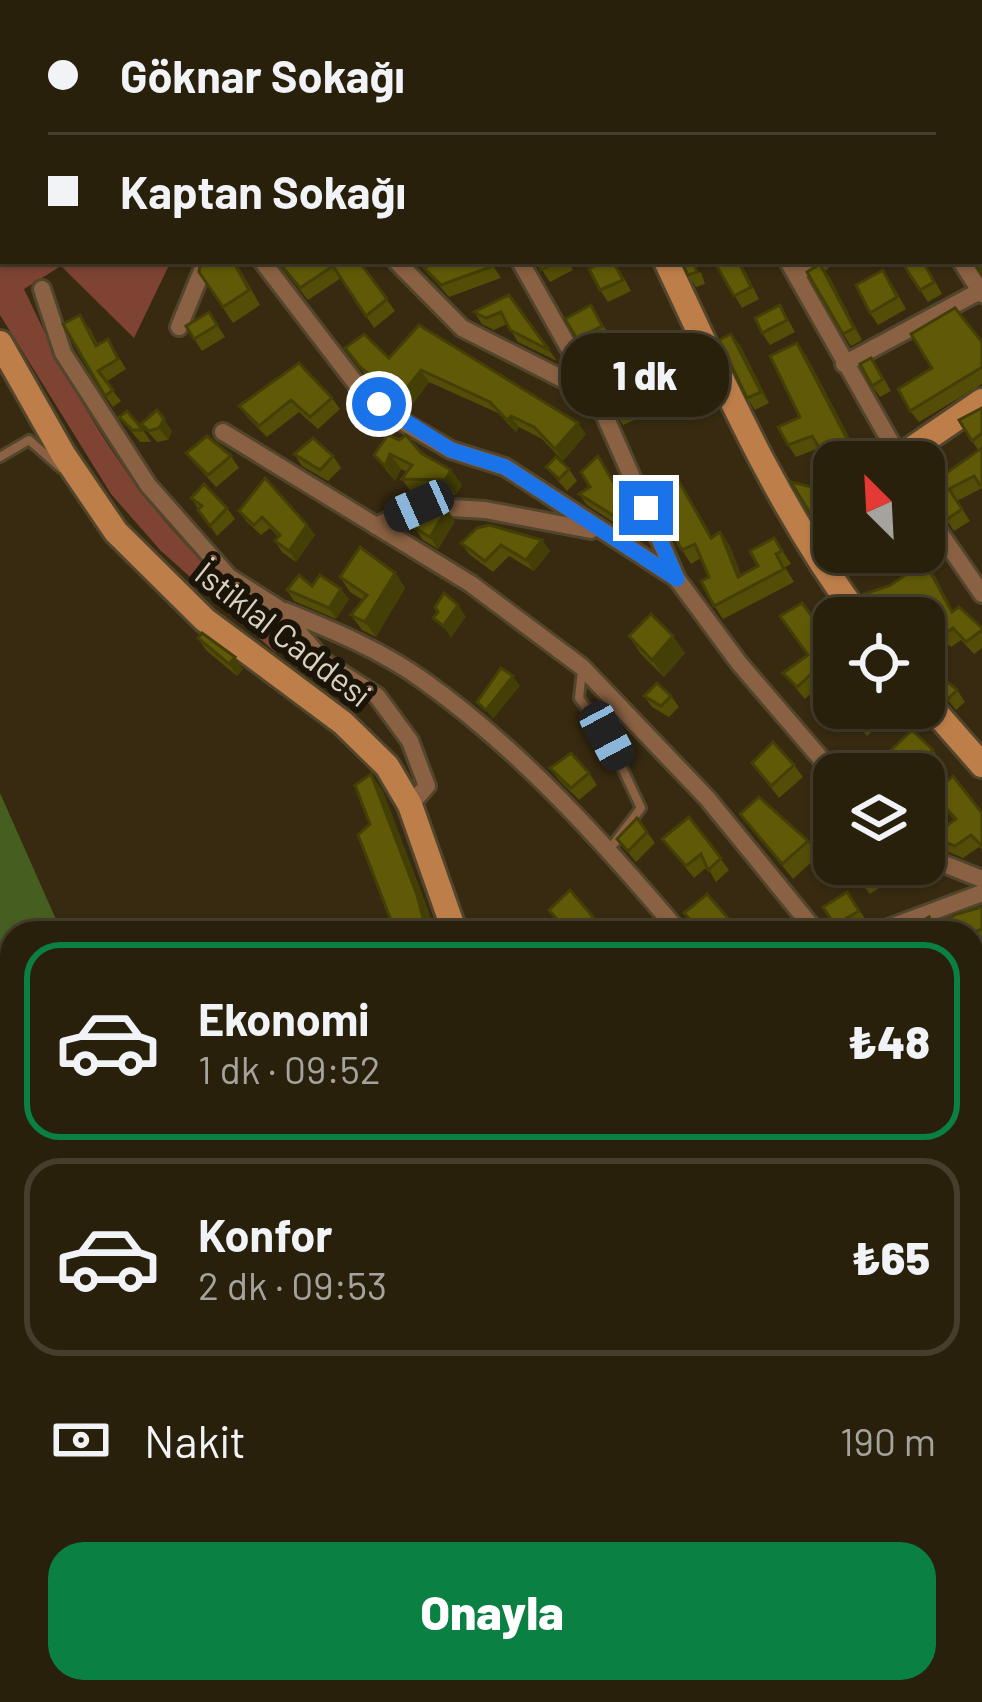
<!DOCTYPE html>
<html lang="tr">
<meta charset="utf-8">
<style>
:root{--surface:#29200c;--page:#312815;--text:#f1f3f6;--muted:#a5a39d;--line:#453e2d;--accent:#0b8043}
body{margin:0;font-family:Barlow,sans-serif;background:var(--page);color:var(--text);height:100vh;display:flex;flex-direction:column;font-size:45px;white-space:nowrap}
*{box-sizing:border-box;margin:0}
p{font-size:39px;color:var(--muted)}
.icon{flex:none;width:66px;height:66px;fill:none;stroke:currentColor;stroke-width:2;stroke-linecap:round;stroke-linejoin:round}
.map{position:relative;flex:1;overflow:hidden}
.drawer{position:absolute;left:0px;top:921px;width:984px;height:783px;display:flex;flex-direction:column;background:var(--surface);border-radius:36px 36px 0 0;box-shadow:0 3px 9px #0004,0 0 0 3px var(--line)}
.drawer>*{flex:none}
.banner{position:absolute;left:0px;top:0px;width:984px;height:264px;box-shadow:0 3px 9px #0004,0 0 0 3px var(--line);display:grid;align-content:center;height:264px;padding:0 48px;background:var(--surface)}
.needle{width:78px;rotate:336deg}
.controls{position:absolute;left:813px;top:441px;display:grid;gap:24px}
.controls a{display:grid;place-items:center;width:132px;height:132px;border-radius:24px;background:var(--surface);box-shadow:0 3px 9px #0004,0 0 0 3px var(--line);font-size:60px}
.end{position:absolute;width:54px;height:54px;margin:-27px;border:15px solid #1a73e8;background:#fff;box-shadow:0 0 0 6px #fff}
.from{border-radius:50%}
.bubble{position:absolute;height:84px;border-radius:36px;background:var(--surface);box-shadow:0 3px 9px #0004,0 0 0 3px var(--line);font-size:39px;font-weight:800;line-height:84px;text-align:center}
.car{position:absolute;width:36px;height:72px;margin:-36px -18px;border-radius:15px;box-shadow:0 0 9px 3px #0007;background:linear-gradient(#222 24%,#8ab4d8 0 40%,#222 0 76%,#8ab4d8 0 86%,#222 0)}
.banner b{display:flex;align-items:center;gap:42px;height:114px;font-size:45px}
.banner b+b{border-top:3px solid var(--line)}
.banner i{width:30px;height:30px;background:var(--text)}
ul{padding:21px 0 0;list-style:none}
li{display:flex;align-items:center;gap:36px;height:198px;margin:0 24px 18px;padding:0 24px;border:6px solid var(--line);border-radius:36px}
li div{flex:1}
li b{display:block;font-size:45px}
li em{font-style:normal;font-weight:800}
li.selected{border-color:var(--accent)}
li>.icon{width:108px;height:108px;stroke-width:1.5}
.pay{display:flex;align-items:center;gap:30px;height:132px;padding:0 48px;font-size:45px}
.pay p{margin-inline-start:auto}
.action{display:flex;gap:24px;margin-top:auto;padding:24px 48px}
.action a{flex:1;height:138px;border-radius:36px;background:var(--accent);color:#fff;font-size:48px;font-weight:800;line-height:138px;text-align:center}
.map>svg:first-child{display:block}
</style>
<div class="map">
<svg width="982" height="1702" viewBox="0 0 982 1702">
<rect width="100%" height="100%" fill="#372a10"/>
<path fill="#7e4333" d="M0 0 48 3H3V261H171L134 338 61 266 24 289C86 422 152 531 271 621L276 653 161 551 111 494 0 315Z"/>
<g fill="#465f20">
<polygon points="0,793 62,933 12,933 12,1059 0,1034"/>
<polygon points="234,1692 347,1692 353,1702 237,1702"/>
</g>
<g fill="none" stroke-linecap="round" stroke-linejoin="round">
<g stroke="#51452c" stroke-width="14">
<g id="lane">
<polyline points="0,457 29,440 61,468"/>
<polyline points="582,671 579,698 607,736 641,808 609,850"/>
</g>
</g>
<g stroke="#51452c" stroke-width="22">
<g id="street">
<polyline points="77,0 79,3"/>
<polyline points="223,0 225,3"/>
<polyline points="386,0 387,3"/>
<polyline points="650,0 652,3"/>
<polyline points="905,0 908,3"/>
<polyline points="312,3 315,0"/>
<polyline points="828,3 832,0"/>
<polyline points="981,98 982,99"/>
<polyline points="262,261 360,389 398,419 451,450 505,467 676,578"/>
<polyline points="396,261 462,328 596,396"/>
<polyline points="520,261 596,396 677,579 739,663 834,774"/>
<polyline points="788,261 902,462"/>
<polyline points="961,261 982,294"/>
<polyline points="796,273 820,261"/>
<polyline points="42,289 63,353 148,485 229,577 278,608 324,662 377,696 410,741 427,786 410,805"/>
<polyline points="179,327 206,261"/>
<polyline points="844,364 980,291"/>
<polyline points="223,432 471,584 582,667 707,798 817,933"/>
<polyline points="924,510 982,594"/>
<polyline points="376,526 419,506 485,510 591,530"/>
<path d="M285 611C332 630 383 651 424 681 521 750 604 843 680 933"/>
<polyline points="924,856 982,879"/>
<polyline points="875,933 982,893"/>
<polyline points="972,1061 982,1054"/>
<polyline points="972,1158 982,1173"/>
<polyline points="0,1214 12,1208"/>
<polyline points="0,1299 12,1293"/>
<polyline points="0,1383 12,1377"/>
<polyline points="0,1399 12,1424"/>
<polyline points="0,1476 12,1469"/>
<polyline points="0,1559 12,1553"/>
<polyline points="0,1662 12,1656"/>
<polyline points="181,1692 188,1702"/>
<polyline points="92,1702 108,1692"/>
</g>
</g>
<g stroke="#51452c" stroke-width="30">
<g id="secondary">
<polyline points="514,0 516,3"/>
<path d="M666 261C724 384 778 509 860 618"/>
<polyline points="0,343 63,454 116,532 205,620 343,723 387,766 410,805 455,933"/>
<polyline points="900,457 982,401"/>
<polyline points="924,699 982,765"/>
</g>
</g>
<g stroke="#51452c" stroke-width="33">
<g id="primary">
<polyline points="982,1271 977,1356 982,1437"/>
<polyline points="972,1558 982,1557"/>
<polyline points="972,1589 982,1585"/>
<polyline points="253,1702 267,1692"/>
<polyline points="720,1702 736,1692"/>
<polyline points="797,1702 813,1692"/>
</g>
</g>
<use href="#lane" stroke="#8a6142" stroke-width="8"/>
<use href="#street" stroke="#8a6142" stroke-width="16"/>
<use href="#secondary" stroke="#be7e4a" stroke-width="24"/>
<use href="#primary" stroke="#e6944e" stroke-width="27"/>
</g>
<g fill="#534d07">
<polygon points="654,0 791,0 786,3 656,3"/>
<polygon points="201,261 235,261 260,305 233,323 199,272"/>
<polygon points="277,261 362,261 367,272 395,311 374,328 341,278 308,300"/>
<polygon points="490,261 501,278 449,297 424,268"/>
<polygon points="536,261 568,261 573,270 550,282"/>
<polygon points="714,261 740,261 759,299 742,308"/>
<polygon points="901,261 924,261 942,294 928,302"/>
<polygon points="820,264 829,276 862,340 851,346 843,334"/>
<polygon points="619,269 631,291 608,302 600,290"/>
<polygon points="701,272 705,284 696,287 688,275"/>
<polygon points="891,282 906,309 878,325 870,313"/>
<polygon points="509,295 557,361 518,342 507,324 494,330 482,324 474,312"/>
<polygon points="591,305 611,338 585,351 577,339"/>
<polygon points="780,305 795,332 770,345 762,333"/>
<polygon points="209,312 225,337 202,351 186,326"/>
<polygon points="88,325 98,345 108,339 126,369 106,382 121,401 113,407 105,396"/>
<polygon points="982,342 982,384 919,422 910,411 932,368"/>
<polygon points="740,345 769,403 755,410 747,398"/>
<polygon points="345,348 389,358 586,434 563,461 542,439 519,427 516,432 498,413 429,382 408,410 369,380"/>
<polygon points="806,355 862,462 834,462 834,467 832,467 819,448 796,457 788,445 800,417"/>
<polygon points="299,363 332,398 340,409 318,429 299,412 267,437 248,418 239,406"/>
<polygon points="630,370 649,413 623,425 615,413"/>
<polygon points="879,370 891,391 880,397 872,386"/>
<polygon points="982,408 982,488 957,501 970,521 954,531 925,488 978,450 959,420"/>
<polygon points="119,417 143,430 151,442 140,442"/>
<polygon points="141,424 172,431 168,440 157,442"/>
<polygon points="186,453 231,456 239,468 216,487 195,464"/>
<polygon points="421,453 451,470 462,485 456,495 413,495 402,479 407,472 401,469 395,481 374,455"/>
<polygon points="294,454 333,456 341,468 328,481 302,466"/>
<polygon points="598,456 638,522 630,533 587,505 579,494 590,487"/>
<polygon points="546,467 569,469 577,481 567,491"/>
<polygon points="686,491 712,537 720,532 730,546 741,575 758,566 774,538 791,564 785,567 794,582 723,619 714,606 709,577 701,558 691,564 682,550"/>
<polygon points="191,498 227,508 235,519 217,536"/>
<polygon points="239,511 307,525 315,535 296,562 282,552 275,541 278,537 270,528 261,535 246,521"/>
<polygon points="455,521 438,549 423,540 415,528"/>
<polygon points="542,540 550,551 534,571 509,556 493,572 469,554 461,543"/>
<polygon points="834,552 873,552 846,570"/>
<polygon points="395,573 405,588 376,637 362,630 351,615 363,600 350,592 340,577"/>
<polygon points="933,573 953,611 982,628 982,648 974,654 961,640 951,647 924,621 924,618 921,618 916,613 909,618 867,618"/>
<polygon points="312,586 349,599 336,619 294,601 287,590"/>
<polygon points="629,636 685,653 664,677 641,654"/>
<polygon points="198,638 243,669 237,676 206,650"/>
<polygon points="834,645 834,677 831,674 805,699 783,673"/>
<polygon points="933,682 957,690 965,702 956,710"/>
<polygon points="644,696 671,696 679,707 669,717 652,707"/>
<polygon points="844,708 889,708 892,712 867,736"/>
<polygon points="933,750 941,762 924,779 924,774 904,774"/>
<polygon points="752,763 794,765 803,777 779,798"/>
<polygon points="550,768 589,773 597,785 579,800 558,779"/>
<polygon points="932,793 982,813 982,849 979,847 963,858 939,848 931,837 954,820"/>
<polygon points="740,814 808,841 818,856 793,879"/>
<polygon points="689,817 729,870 716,882 707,867 694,878 662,839"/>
<polygon points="637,818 655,843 636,862 617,839"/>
<polygon points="845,864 896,864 902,873 870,894"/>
<polygon points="847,892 868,923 850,933 840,933 823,907"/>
<polygon points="982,907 982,944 972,948 972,933 937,930"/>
<polygon points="549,910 593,917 604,933 566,933"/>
<polygon points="972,1090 982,1103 982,1109 972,1117"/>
<polygon points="982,1606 982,1653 981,1654 972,1643 972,1615"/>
</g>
<g fill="#433f06">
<polygon points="820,264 829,276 862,340 854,328"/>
<polygon points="731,334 740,345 769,403 761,392"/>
<polygon points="797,343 806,355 862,462 856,456"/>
<polygon points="622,358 630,370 649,413 641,401"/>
<polygon points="421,370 429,382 408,410 399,398"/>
<polygon points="511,416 519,427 516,432 507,420"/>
<polygon points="164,419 172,431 168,440 159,428"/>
<polygon points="578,423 586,434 563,461 555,449"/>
<polygon points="390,454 401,469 395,481 385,466"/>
<polygon points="598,456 638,522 630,533 622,521"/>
<polygon points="451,470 462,485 456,495 445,480"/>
<polygon points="447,509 455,521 438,549 430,537"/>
<polygon points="307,525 315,535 296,562 289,551"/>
<polygon points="720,532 730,546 747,590 738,577"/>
<polygon points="542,540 550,551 534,571 526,560"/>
<polygon points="395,573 405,588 376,637 365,622"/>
<polygon points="341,589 349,599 336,619 329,608"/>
<polygon points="458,605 466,617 451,638 443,626"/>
<polygon points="673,636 685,653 664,677 652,660"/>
<polygon points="235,657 243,669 237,676 229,664"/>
<polygon points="513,676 520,686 493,719 486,710"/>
<polygon points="371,774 383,791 429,912 434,933 427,933"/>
</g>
<g fill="#605a08" stroke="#433f06" stroke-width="3">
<polygon points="103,0 139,0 141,3 105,3"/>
<polygon points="242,0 267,0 267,1 266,3 238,3"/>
<polygon points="324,0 357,0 358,3 325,3"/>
<polygon points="398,0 488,0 490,3 400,3"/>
<polygon points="529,0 608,0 610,3 530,3"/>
<polygon points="654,0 759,0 753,3 656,3"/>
<polygon points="920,0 960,0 962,3 921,3"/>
<polygon points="981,218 982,219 982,274 973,261 981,261"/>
<polygon points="201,261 233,261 249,290 223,307 199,272"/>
<polygon points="278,261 359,261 387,299 366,316 333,266 300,288"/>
<polygon points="440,261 490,261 493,266 441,285 424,268"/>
<polygon points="536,261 560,261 541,270"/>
<polygon points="605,261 613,261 623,280 600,290 589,269"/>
<polygon points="690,261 693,261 697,272 688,275 683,264"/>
<polygon points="714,261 738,261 751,287 734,296"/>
<polygon points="901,261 923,261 934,282 920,290"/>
<polygon points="820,264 854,328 843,334 807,272"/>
<polygon points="883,270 897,297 870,313 856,285"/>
<polygon points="509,295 549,350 510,330 501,312 486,318 474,312"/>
<polygon points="591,305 602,326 577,339 565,319"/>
<polygon points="780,305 787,320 762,333 755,318"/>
<polygon points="955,308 982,342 982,367 910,411 898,389 932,368 911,334"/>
<polygon points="209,312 217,325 194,339 186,326"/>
<polygon points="80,315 96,346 108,339 118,359 98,371 113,390 105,396 63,324"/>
<polygon points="419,325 578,423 555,449 534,427 511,416 507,420 490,402 421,370 399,398 361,368 345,348 364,334 389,358"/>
<polygon points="731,334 761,392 747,398 719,340"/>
<polygon points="797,343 856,456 824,455 812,436 788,445 778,427 800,417 770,356"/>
<polygon points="622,358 641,401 615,413 595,372"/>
<polygon points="871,358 883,379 872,386 860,364"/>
<polygon points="299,363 332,398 310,417 291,400 259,426 239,406"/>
<polygon points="982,408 982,433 972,441 959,420"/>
<polygon points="157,410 164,419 159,428 149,431 141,424"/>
<polygon points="127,411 143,430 132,430 119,417"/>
<polygon points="388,435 399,440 406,435 421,453 451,470 445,480 402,479 412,465 390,454 385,466 374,455"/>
<polygon points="207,436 231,456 208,475 186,453"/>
<polygon points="313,438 333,456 320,470 294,454"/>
<polygon points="982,448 982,484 980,485 974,476 949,489 962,509 946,520 925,488"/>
<polygon points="598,456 630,511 622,521 579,494 590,487 581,472"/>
<polygon points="556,457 569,469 559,479 546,467"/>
<polygon points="265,478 307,525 289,551 275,541 280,535 262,517 254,525 239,511"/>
<polygon points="677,478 711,538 720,532 738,577 758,566 750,551 774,538 782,551 776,554 784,569 714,606 701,581 709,577 695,544 682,550 649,492"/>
<polygon points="791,482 824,490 834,503 834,552"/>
<polygon points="204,484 227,508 210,526 198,510 202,506 191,498"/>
<polygon points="447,509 430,537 415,528 422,515 429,519"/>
<polygon points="489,525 542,540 526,560 501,545 485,561 461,543 477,528"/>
<polygon points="360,547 395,573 365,622 351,615 367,595 340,577"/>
<polygon points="925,562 952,612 959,607 982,628 982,630 966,642 953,628 943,635 908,601 884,618 867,618 865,615 872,610 864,594 889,586"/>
<polygon points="299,575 312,586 320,575 341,589 329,608 287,590"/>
<polygon points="444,593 458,605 443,626 433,618 438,612 435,607"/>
<polygon points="802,603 834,645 834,673 823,663 797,687 783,673 808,655 780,616"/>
<polygon points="651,614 673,636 652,660 629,636"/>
<polygon points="202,633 235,657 229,664 198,638"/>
<polygon points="501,668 513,676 486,710 477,702"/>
<polygon points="940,675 957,690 948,699 933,682"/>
<polygon points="657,683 671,696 661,706 644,696"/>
<polygon points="845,708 876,708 859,724"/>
<polygon points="912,730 933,750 908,774 905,774 889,752"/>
<polygon points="773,742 794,765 771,786 752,763"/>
<polygon points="571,753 589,773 571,788 550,768"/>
<polygon points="371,774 417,895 427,933 396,933 358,835 370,824 355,785"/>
<polygon points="953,776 982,813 982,846 971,835 955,846 931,837 956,819 932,793"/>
<polygon points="759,797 808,841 782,864 740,814"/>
<polygon points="689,817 721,858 708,870 701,854 686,866 662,839"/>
<polygon points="637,818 647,832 628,851 617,839"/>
<polygon points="845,864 890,864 862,883"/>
<polygon points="570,890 593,917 577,933 569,933 549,910"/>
<polygon points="847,892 859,911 835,925 823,907"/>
<polygon points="707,894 741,933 702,933 684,913"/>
<polygon points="982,907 982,929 972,933 903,933 929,917 935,932 954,915"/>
<polygon points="982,1005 982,1022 974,1011"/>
<polygon points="982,1606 982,1633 972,1642 972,1615"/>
</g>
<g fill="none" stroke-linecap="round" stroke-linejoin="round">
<polyline stroke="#1a73e8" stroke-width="15" points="379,404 451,450 505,467 677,579 646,508"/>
</g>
<g text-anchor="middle" stroke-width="12" stroke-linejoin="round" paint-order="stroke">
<g font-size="33" fill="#dad1c2" stroke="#1a1409">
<text transform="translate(283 634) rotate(38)" y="12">İstiklal Caddesi</text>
</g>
</g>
</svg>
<div class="controls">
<a><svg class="needle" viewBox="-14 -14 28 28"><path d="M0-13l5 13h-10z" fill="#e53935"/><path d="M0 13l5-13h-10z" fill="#a5a39d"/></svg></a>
<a><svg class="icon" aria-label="locate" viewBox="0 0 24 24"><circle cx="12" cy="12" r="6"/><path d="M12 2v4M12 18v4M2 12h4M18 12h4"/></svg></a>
<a><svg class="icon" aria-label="layers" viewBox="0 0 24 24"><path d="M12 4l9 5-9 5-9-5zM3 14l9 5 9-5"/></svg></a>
</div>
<i class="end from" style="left:379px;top:404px"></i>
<i class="end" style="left:646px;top:508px"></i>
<div class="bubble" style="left:561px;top:333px;width:168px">1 dk</div>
<i class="car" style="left:419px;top:506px;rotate:246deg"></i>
<i class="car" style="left:607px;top:736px;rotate:152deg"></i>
<div class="banner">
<b><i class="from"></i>Göknar Sokağı</b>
<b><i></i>Kaptan Sokağı</b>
</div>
<section class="drawer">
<ul>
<li class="selected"><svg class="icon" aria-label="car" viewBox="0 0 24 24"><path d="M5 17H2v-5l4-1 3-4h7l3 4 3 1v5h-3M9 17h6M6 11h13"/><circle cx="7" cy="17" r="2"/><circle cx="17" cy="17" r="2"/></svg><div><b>Ekonomi</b><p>1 dk · 09:52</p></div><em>₺48</em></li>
<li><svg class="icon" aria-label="car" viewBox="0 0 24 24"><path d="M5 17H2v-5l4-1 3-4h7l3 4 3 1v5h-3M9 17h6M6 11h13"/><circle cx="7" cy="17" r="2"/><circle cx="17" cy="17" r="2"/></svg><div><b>Konfor</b><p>2 dk · 09:53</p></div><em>₺65</em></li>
</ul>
<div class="pay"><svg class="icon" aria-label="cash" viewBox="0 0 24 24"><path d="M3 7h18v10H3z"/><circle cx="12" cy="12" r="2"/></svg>Nakit<p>190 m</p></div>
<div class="action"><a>Onayla</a></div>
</section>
</div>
